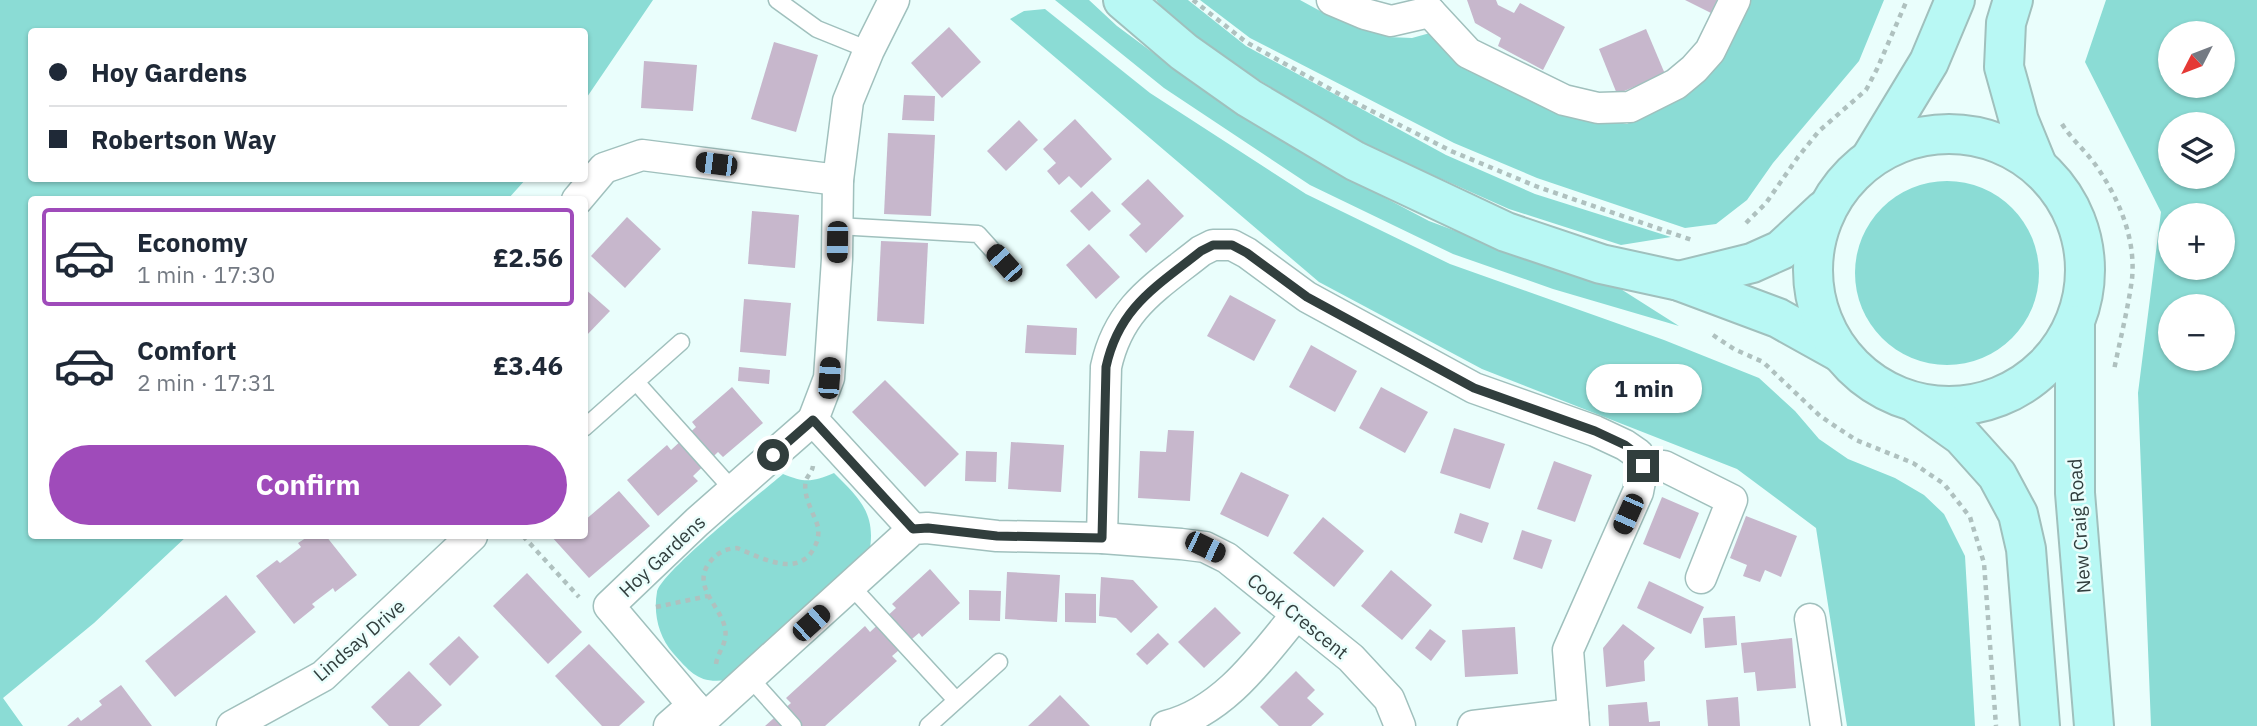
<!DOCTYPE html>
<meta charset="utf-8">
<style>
:root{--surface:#fff;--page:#f2f2f3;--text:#1f2937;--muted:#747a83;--line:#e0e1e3;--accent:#9f4bba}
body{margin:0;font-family:"IBM Plex Sans",sans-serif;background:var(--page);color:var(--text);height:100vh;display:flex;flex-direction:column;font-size:26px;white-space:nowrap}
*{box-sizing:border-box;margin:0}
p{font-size:23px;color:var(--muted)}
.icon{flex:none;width:38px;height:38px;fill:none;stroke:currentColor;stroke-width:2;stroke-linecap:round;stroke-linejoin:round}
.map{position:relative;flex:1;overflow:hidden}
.details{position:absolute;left:28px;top:196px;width:560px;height:343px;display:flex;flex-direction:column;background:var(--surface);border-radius:7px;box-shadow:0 2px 5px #0004}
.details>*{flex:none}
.guide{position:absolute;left:28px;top:28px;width:560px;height:154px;border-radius:7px;box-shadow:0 2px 5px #0004;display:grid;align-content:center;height:154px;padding:0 21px;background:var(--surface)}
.needle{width:46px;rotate:228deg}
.fabs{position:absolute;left:2158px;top:21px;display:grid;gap:14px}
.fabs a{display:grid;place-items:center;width:77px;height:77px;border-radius:50%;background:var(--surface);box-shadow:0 2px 5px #0004;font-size:35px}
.end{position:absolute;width:32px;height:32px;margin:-16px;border:9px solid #313e3d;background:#fff;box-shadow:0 0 0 4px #fff}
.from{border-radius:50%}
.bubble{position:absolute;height:49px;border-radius:24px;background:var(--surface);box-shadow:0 2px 5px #0004;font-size:23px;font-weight:800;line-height:49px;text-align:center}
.car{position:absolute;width:21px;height:42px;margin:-21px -10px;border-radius:9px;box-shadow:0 0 5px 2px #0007;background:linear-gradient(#222 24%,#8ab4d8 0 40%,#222 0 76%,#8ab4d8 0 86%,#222 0)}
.guide b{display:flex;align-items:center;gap:24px;height:66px;font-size:26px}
.guide b+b{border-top:2px solid var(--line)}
.guide i{width:18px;height:18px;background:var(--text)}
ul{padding:12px 0 0;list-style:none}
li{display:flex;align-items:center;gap:21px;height:98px;margin:0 14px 10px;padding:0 7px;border:4px solid transparent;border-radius:7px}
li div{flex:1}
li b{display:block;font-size:26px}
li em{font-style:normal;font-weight:800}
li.current{border-color:var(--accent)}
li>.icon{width:63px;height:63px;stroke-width:1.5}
.action{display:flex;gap:14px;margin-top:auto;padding:14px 21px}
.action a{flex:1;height:80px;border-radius:42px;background:var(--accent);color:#fff;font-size:28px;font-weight:800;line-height:80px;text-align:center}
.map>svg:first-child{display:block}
</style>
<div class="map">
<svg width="2257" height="726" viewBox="0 0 2257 726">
<rect width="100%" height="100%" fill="#eafefc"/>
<g fill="#8bdcd5" fill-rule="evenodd">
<polygon points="0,0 653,0 585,100 584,32 32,32 32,178 526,179 507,200 32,200 32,536 187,536 94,623 3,698 23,726 0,726"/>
<polygon points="1055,0 1089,0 1117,26 1214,98 1317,162 1429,221 1512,252 1616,286 1679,326 1553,289 1453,254 1310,185 1164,88"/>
<polygon points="1156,0 1188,0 1246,46 1446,155 1535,194 1671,237 1621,245 1509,209 1354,140 1225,58 1168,14"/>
<polygon points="1200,0 1300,0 1322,12 1388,37 1412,38 1430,33 1553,108 1627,124 1685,93 1726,48 1751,0 1884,0 1859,61 1773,163 1747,200 1716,224 1685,228 1537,178 1454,143 1250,38"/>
<path d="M2106 0H2257V726H2151L2138 393 2161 212 2085 62ZM2170 33H2222V86H2170ZM2170 124H2222V177H2170ZM2170 215H2222V268H2170ZM2170 306H2222V359H2170Z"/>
<polygon points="1045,9 1150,93 1306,194 1450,264 1664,340 1759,378 1795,411 1819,439 1848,459 1895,478 1924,495 1944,514 1965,556 1975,726 1847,726 1816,528 1737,469 1482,369 1319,282 1010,19 1024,11"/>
<circle cx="1947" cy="273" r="92"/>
<path d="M834 473C860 499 877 514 869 554L727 680C699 684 691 673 673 653 659 637 653 614 657 592 661 572 762 492 783 474 805 483 812 482 834 473Z"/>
</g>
<g fill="#c7b7cc">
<polygon points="1467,0 1496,0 1498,5 1514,13 1520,3 1565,27 1543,70 1498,46 1501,38 1475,23"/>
<polygon points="1685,0 1717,0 1711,13"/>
<polygon points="949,27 981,62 942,98 911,63"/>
<polygon points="1646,29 1665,74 1617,94 1599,49"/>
<polygon points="774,42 818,55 796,132 751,119"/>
<polygon points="644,61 697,65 693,111 641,108"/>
<polygon points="904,95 935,96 934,121 902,120"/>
<polygon points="1075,119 1112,159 1081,188 1069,176 1059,185 1047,171 1056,163 1043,149"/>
<polygon points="1019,120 1038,140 1006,171 987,151"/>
<polygon points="888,133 935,135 931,216 884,214"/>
<polygon points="1148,179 1184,216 1146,253 1129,235 1141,224 1121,204"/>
<polygon points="1092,191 1111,211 1089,231 1070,211"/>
<polygon points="752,211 799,215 795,268 748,264"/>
<polygon points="627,217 661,249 625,288 591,256"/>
<polygon points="881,241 928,243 924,324 877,321"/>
<polygon points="1089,244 1120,277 1096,299 1066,265"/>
<polygon points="584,288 610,311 584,338"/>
<polygon points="1230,295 1276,320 1254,361 1207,336"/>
<polygon points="744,299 791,303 786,356 740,352"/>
<polygon points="1027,325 1077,328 1076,355 1025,353"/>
<polygon points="1311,345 1357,371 1335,412 1289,387"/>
<polygon points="739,367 770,370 769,384 738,381"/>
<polygon points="885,380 959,454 925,487 852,412"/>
<polygon points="732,387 763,423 723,457 718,452 693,476 698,481 658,516 627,480 667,445 671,450 696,427 692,422"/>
<polygon points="1381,387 1428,412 1405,453 1359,428"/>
<polygon points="1454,428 1505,444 1490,489 1440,473"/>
<polygon points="1168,430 1194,431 1190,501 1138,498 1140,451 1166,452"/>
<polygon points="1011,442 1064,445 1061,492 1008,489"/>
<polygon points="966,451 997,452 996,482 965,481"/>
<polygon points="1554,461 1592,475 1575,522 1537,509"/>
<polygon points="1241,472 1289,495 1268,537 1220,514"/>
<polygon points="619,491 650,526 589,578 551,536 584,536 584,521"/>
<polygon points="1662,497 1699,513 1680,559 1643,544"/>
<polygon points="1460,513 1489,523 1482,543 1454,533"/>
<polygon points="1746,516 1797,536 1781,577 1765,570 1760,582 1743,576 1747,565 1730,558"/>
<polygon points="1323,517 1364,551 1334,587 1293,553"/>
<polygon points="1522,530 1552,540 1542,569 1513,559"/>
<polygon points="309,536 326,536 357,575 335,592 333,588 312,604 315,607 294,624 256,576 277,560 280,563 301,547 298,543"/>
<polygon points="930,569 960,603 922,637 919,633 892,656 897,661 825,726 765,726 791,703 786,698 865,626 870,632 896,608 892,604"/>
<polygon points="1391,570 1432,605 1402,640 1361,606"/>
<polygon points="1007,572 1060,575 1057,622 1005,619"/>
<polygon points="527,573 582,632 548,664 493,606"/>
<polygon points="1101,577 1133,580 1158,607 1131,633 1116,618 1099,616"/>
<polygon points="1649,581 1704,607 1691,634 1637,608"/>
<polygon points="969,590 1001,591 1000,621 969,620"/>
<polygon points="1065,593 1096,594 1096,623 1065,622"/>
<polygon points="226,595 256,632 175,697 145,661"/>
<polygon points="1215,607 1241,633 1204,668 1178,642"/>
<polygon points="1735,616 1737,645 1705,648 1703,618"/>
<polygon points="1623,624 1655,648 1644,661 1645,681 1606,687 1603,648"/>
<polygon points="1515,627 1518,674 1465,677 1462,630"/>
<polygon points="1430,629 1446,641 1431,661 1415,648"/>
<polygon points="1158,633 1169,644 1147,665 1136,654"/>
<polygon points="459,636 479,657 450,686 429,664"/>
<polygon points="1792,638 1796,688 1757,691 1755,672 1744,673 1741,643"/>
<polygon points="589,644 645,702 619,726 602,726 555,676"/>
<polygon points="409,671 442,705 419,726 389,726 371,707"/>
<polygon points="1296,671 1315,690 1307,698 1324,714 1311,726 1279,726 1260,707"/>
<polygon points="121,685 152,726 67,726 78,717 81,721 102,705 99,701"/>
<polygon points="1060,695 1090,726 1028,726 1041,714"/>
<polygon points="1738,697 1740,726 1708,726 1706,700"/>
<polygon points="1647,702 1649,722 1660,721 1660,726 1609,726 1608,705"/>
</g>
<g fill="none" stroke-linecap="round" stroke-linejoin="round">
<g stroke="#a0c0bd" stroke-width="19">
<g id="lane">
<polyline points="777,0 817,29 869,50"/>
<polyline points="837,226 978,234 1004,263"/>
<polyline points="636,382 733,490"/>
<polyline points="584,428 681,342"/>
<polyline points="851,586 956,700"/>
<polyline points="750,678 793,726"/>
<polyline points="928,726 999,662"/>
</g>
</g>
<g stroke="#a0c0bd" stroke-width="33">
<g id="street">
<polyline points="894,0 869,50 848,101 838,180 837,259 829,378 813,420 913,529"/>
<polyline points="1332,0 1365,14 1391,21 1430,12"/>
<polyline points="1430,12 1468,53 1564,100 1598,108 1630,107 1676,84 1694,69 1710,51 1735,0"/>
<polyline points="577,200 604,168 642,155 838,180"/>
<polyline points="1643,466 1664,466 1732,500 1701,578"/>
<path d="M1102 538 1106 367C1119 307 1156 287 1201 251L1213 245H1232L1247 253 1307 297 1474 388 1595 431 1625 445 1638 454 1643 466 1638 492 1568 650 1574 726"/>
<polyline points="1810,619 1826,726"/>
<polyline points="693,705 609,606 697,522 813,420"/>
<polyline points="232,726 323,676 472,536"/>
<polyline points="669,726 693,705 705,718 913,529 927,528 997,536 1102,538 1181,544 1205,547 1227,558 1351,658 1389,699 1400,726"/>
<path d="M1166 726C1223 712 1261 658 1296 615"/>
<polyline points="1473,726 1573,714"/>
</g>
</g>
<g stroke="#a0c0bd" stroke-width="42">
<g id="secondary">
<polyline points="1123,0 1184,52 1249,98 1355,161 1506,232 1601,264 1679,281 1778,318 1839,352"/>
<polyline points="2013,0 2006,23 2004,67 2019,121 2037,165"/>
<circle cx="1949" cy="270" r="136"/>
<polyline points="1872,156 1929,62 1955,0"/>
<polyline points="1679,281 1752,263 1781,250 1824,210"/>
<polyline points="2075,325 2075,493 2094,726"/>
<polyline points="1917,404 1962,436 1997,475 2018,514 2026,549 2040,726"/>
</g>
</g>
<g stroke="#afc1bf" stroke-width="4.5" stroke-dasharray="5 5" stroke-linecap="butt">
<polyline points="1193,0 1246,42 1348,99 1451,151 1538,187 1692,240"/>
<path d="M2062 124C2072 140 2086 151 2097 167 2119 199 2136 239 2132 279 2128 309 2120 340 2114 370"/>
<polyline points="1746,223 1766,203 1798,157 1819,131 1866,90 1877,69 1907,0"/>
<polyline points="1713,335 1734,349 1763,362 1820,416 1856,440 1913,463 1944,484 1970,517 1984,563 1996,726"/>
<polyline points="523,536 579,597"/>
<polyline points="656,607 708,596"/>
<path d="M716 664C718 651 728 643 725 628 720 605 692 587 709 563 717 553 724 549 737 548 760 557 798 579 814 548 818 541 819 534 818 527 814 513 802 496 806 480 808 475 812 472 813 466"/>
</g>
<use href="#lane" stroke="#fff" stroke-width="16"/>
<use href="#street" stroke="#fff" stroke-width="30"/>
<use href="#secondary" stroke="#b8f8f4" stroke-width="38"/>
</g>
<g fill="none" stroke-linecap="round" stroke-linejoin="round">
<path stroke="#313e3d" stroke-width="9" d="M773 455 813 420 913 529 928 528 997 536 1102 538 1106 367C1119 307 1156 287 1201 251L1213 245H1232L1247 253 1307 297 1474 388 1595 431 1625 445 1637 454 1643 466"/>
</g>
<g text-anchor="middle" stroke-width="5" stroke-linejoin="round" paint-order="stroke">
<g font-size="19" fill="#313e3d" stroke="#eafefc">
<text transform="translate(2079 526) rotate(-94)" y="7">New Craig Road</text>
<text transform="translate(662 556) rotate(-43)" y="7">Hoy Gardens</text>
<text transform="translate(1298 616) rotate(39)" y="7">Cook Crescent</text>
<text transform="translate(359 640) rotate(-41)" y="7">Lindsay Drive</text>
</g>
</g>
</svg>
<div class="fabs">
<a><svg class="needle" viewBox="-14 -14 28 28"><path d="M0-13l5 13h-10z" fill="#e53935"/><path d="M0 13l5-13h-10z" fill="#747a83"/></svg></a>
<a><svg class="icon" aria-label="layers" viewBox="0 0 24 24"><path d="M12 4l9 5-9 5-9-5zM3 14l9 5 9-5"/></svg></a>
<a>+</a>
<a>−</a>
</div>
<i class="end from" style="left:773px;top:455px"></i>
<i class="end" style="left:1643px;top:466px"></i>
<div class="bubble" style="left:1586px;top:364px;width:116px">1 min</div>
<i class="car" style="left:716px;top:164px;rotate:277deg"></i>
<i class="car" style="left:837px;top:242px;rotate:181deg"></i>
<i class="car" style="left:1004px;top:263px;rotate:318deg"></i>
<i class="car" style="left:829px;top:378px;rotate:4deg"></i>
<i class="car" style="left:1628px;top:514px;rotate:204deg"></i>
<i class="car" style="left:1205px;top:547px;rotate:116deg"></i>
<i class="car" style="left:811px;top:623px;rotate:48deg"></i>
<div class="guide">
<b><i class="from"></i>Hoy Gardens</b>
<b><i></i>Robertson Way</b>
</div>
<section class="details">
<ul>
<li class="current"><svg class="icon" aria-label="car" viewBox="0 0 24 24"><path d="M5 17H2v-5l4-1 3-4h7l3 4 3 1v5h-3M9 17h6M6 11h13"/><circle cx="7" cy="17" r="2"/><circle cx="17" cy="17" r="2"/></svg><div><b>Economy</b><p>1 min · 17:30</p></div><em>£2.56</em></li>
<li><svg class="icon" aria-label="car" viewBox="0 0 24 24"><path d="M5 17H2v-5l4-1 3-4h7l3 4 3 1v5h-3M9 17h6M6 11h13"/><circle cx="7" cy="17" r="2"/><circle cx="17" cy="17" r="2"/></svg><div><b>Comfort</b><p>2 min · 17:31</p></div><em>£3.46</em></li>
</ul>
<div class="action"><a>Confirm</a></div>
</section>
</div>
